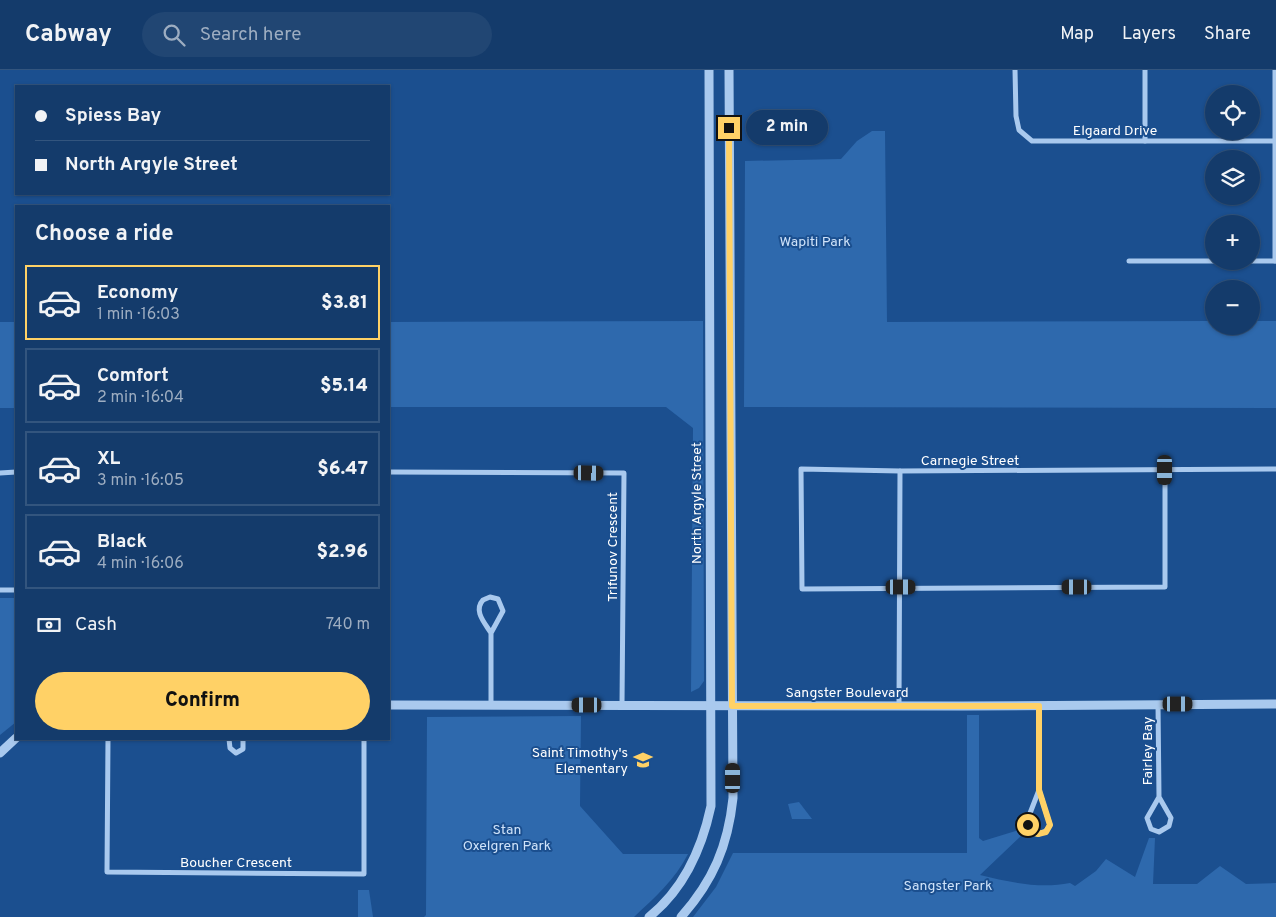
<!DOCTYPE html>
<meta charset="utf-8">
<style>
:root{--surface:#143b6b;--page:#214673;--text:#f1f3f6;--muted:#9dadc1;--line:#33557e;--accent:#ffd166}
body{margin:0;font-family:Overpass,sans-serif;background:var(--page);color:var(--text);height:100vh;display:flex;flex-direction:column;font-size:19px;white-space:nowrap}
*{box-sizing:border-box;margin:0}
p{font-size:16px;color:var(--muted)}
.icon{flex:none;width:28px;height:28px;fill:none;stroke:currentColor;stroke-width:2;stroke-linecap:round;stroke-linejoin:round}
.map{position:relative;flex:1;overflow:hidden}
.drawer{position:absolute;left:15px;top:135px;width:375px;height:535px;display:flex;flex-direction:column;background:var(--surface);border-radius:0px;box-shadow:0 1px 4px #0004,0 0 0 1px var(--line)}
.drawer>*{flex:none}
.hud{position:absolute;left:15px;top:15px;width:375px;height:110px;border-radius:0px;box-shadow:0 1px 4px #0004,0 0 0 1px var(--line);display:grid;align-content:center;height:110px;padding:0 20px;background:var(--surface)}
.fabs{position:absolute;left:1205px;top:15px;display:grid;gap:10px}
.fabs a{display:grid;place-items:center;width:55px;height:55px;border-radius:50%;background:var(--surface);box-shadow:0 1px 4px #0004,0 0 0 1px var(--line);font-size:25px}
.end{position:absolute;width:22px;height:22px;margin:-11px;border:6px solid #ffd166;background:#111;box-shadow:0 0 0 2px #111}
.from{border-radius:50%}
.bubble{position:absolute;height:35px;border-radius:18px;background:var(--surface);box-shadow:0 1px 4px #0004,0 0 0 1px var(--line);font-size:16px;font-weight:800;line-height:35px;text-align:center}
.car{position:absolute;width:15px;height:30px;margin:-15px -8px;border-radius:6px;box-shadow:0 0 4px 1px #0007;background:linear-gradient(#222 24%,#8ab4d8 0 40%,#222 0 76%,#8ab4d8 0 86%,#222 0)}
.hud b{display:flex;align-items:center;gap:18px;height:48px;font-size:19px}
.hud b+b{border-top:1px solid var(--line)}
.hud i{width:12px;height:12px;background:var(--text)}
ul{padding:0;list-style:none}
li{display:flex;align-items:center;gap:15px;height:75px;margin:0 10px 8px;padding:0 10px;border:2px solid var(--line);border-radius:0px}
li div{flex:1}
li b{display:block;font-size:19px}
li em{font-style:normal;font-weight:800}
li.selected{border-color:var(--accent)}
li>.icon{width:45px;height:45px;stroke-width:1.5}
h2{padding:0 20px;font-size:22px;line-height:60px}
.pay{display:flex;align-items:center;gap:12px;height:55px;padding:0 20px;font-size:19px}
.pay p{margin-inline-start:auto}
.button{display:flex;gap:10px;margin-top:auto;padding:10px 20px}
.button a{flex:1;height:58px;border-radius:30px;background:var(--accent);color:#111;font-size:20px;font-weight:800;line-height:58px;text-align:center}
header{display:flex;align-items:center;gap:30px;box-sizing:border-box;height:70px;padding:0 25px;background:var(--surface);border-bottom:1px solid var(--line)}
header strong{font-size:24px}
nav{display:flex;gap:28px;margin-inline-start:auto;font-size:18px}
.search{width:350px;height:45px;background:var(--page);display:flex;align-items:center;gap:12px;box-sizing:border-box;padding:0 18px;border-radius:28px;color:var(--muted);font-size:19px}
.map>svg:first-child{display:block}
</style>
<header>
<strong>Cabway</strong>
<div class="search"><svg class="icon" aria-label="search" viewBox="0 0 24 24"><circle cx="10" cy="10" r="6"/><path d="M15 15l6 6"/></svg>Search here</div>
<nav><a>Map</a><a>Layers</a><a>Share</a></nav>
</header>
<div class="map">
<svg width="1276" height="847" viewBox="0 0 1276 847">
<rect width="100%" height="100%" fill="#1b4f8f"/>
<g fill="#2e69ad">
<polygon points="872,61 885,61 887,252 1214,251 1214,256 1251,256 1251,251 1276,251 1276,338 744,337 745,91 841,89 857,71"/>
<polygon points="703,251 704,611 699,618 691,622 693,358 666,337 389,337 389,252"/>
<rect x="0" y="252" width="16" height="86"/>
<polygon points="0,528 16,528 16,652 0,665"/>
<path d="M967 645H979V768L983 771 1019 760 1022 765 980 805C1009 812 1039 819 1070 813L1075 816 1096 801 1106 789 1135 807 1149 768H1155L1153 814H1197L1220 796 1246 814 1276 813V847H693L716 817 733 783H967Z"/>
<path d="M581 646 580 736 623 784H688C675 810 655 827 634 847H424L426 845 427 647Z"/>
<polygon points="799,732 812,749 792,749 788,734"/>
<polygon points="358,820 369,820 373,847 358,847"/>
</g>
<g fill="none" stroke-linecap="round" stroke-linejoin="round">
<g stroke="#a9c9ee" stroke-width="5">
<polyline points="1015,0 1016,46 1019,60 1032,71 1276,71"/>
<polyline points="1145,0 1145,71"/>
<polyline points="1275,0 1275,191"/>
<polyline points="1129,191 1214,191"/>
<polyline points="1251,191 1276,191"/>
<polyline points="900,401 801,399 802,519 1165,517 1165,400"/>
<polyline points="389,402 624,403 622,635"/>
<polyline points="0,403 16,402"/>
<polyline points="0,520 16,520"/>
<polyline points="1158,634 1159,727 1171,748 1169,756 1159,762 1151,759 1147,748 1159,727"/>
<path d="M491 635V563L503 541 498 529 490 527 483 530C473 541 485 553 491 563"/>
<polyline points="899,636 900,401 1276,399"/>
<polyline points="108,669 107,802 364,804 364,669"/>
<polyline points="229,669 230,678 236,683 243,679 243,669"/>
<polyline points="1039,720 1027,751 1031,761 1039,764 1046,761 1050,755 1039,720 1039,635"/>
</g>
<g stroke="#a9c9ee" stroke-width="9">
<polyline points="389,635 962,636 1276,634"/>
<polyline points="0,683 16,668"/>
<path d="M649 847C684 819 702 778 711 736L709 0"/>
<path d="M681 847C713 811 728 776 733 728L729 0"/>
</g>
</g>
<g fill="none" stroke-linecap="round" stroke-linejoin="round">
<polyline stroke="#ffd166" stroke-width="6" points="729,58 732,636 1039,636 1039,720 1050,755 1046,762 1038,764 1031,762 1028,755"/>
</g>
<defs>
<g id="school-bare" transform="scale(1.5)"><path d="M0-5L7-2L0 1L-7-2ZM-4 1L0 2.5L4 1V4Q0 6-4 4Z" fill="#ffd166" stroke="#1b4f8f" stroke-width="2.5" paint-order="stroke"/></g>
</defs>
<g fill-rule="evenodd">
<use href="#school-bare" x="643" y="690"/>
</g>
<g text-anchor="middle" stroke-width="4" stroke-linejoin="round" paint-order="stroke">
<g font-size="14" fill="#fff" stroke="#1b4f8f">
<text x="1115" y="65">Elgaard Drive</text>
<text x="970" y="395">Carnegie Street</text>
<text transform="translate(696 433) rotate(-90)" y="5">North Argyle Street</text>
<text transform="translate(612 477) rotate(-90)" y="5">Trifunov Crescent</text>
<text x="847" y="627">Sangster Boulevard</text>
<text transform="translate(1147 681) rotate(-90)" y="5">Fairley Bay</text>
<text x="236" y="797">Boucher Crescent</text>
</g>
<g font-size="14" fill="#cfe3fa" stroke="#1b4f8f">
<text x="815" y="176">Wapiti Park</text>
<text x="507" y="764">Stan<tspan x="507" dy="16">Oxelgren Park</tspan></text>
<text x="948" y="820">Sangster Park</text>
</g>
<g font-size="14" fill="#fff" stroke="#1b4f8f" text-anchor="end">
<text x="628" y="687">Saint Timothy's<tspan x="628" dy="16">Elementary</tspan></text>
</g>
</g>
</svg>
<div class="fabs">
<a><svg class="icon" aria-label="locate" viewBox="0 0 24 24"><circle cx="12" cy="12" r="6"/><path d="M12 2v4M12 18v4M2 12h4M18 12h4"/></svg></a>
<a><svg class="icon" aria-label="layers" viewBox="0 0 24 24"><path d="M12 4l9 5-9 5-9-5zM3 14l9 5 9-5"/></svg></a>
<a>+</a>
<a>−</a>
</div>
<i class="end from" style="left:1028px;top:755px"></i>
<i class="end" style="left:729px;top:58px"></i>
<div class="bubble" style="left:746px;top:40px;width:82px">2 min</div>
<i class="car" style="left:1165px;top:400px;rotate:180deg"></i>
<i class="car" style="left:589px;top:403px;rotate:91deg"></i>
<i class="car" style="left:901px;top:517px;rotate:90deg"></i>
<i class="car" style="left:1077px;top:517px;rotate:270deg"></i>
<i class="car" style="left:1178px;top:634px;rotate:90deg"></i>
<i class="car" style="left:587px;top:635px;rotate:270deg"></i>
<i class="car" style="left:733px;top:708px;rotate:0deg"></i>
<div class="hud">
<b><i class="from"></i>Spiess Bay</b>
<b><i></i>North Argyle Street</b>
</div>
<section class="drawer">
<h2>Choose a ride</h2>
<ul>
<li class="selected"><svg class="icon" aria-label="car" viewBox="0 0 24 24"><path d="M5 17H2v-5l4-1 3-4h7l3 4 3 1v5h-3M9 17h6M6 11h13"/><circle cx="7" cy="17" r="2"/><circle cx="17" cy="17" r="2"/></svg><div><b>Economy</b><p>1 min · 16:03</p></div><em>$3.81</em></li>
<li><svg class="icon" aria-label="car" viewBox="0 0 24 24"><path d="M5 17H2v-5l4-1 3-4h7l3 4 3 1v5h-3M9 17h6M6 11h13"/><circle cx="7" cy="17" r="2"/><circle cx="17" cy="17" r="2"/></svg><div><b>Comfort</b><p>2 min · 16:04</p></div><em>$5.14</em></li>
<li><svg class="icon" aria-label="car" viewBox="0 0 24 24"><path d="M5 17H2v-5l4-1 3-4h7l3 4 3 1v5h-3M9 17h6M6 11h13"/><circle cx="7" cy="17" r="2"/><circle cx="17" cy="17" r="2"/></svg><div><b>XL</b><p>3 min · 16:05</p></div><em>$6.47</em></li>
<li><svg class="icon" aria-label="car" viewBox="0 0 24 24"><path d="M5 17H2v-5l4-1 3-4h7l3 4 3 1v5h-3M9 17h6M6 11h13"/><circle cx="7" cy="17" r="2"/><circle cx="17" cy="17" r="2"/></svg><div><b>Black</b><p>4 min · 16:06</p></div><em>$2.96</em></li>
</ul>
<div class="pay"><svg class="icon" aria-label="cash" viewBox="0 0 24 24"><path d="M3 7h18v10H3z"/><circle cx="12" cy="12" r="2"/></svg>Cash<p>740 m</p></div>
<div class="button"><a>Confirm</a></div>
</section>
</div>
